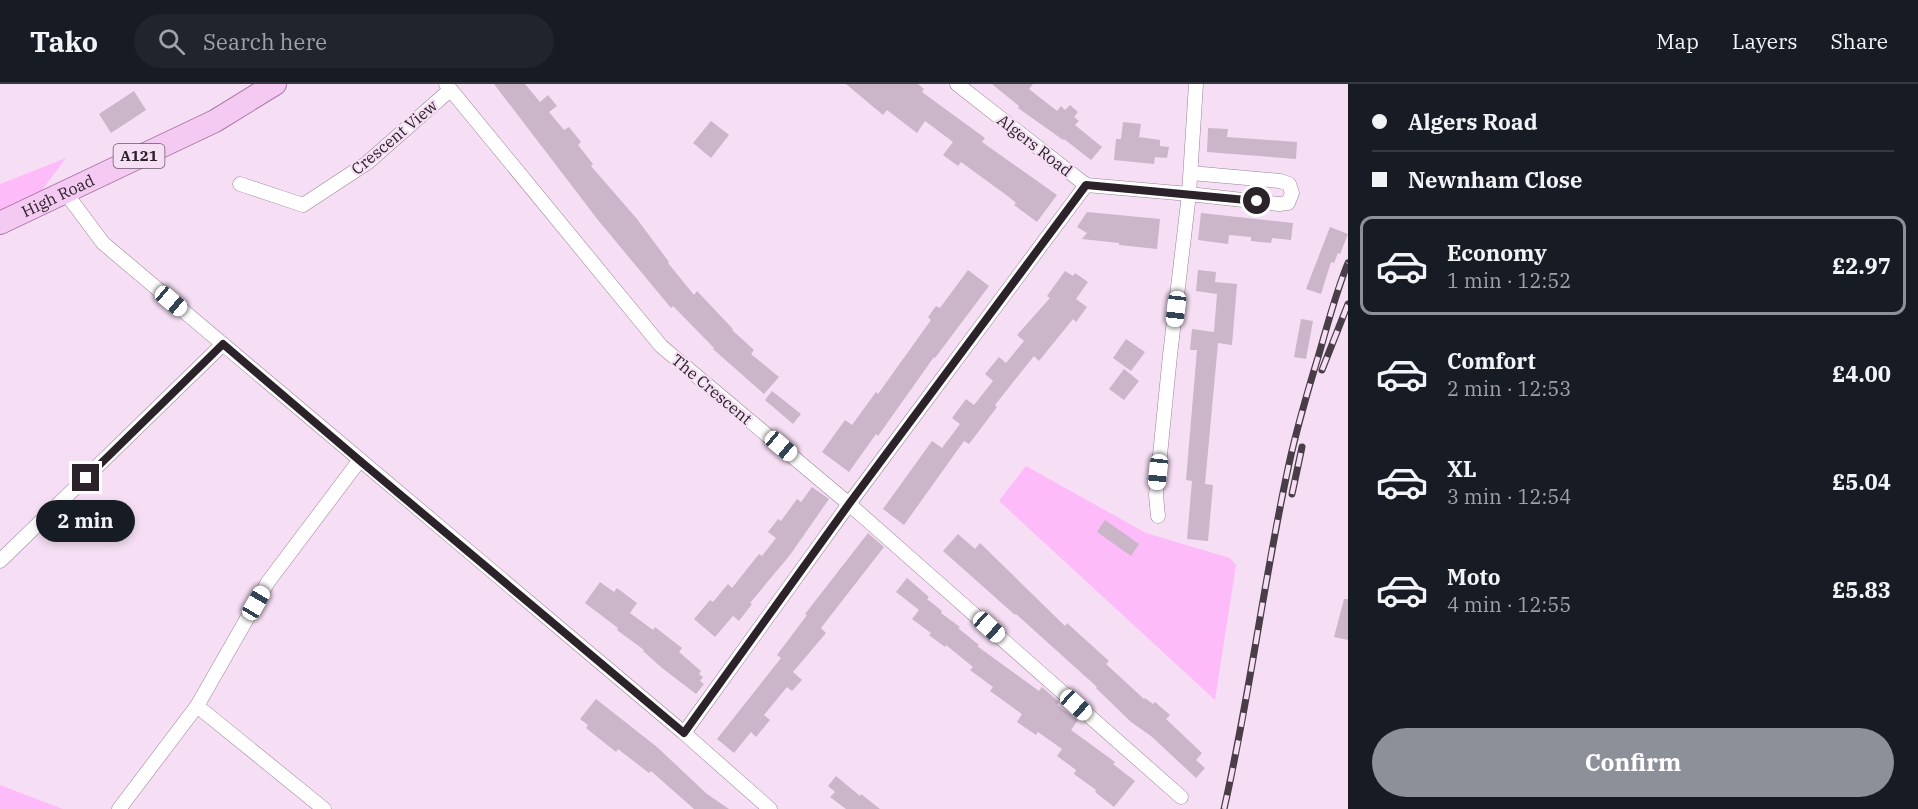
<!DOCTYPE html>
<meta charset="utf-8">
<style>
:root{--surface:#171b24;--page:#20242c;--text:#f1f3f6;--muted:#9ea1a6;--line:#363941;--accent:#8c9099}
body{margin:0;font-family:"IBM Plex Serif",serif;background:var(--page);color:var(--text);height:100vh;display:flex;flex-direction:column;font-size:22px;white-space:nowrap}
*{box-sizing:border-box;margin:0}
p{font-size:20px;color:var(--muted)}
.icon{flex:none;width:33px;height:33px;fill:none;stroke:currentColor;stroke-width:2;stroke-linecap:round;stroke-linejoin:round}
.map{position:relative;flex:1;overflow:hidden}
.panel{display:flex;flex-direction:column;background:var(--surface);width:570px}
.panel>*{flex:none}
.guide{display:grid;align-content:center;height:132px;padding:0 24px;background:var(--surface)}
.end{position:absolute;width:27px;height:27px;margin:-14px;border:8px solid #2b222a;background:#fff;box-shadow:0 0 0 3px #fff}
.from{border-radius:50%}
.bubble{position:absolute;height:42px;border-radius:21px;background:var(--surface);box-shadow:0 3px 9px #0003;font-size:20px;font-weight:700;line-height:42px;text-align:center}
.car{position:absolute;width:18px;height:36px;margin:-18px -9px;border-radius:8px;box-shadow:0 0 4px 2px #0007;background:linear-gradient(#fff 24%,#345 0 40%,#fff 0 76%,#345 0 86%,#fff 0)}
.guide b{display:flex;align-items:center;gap:21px;height:57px;font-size:22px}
.guide b+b{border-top:2px solid var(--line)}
.guide i{width:15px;height:15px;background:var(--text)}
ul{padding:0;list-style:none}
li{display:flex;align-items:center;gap:18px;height:99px;margin:0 12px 9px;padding:0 12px;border:3px solid transparent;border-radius:12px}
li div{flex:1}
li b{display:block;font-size:22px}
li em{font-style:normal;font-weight:700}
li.current{border-color:var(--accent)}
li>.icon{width:54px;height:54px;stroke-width:1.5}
.button{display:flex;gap:12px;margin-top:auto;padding:12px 24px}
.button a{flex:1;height:69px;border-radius:36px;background:var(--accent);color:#fff;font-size:24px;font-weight:700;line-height:69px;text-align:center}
header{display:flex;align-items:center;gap:36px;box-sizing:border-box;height:84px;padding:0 30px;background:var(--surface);border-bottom:2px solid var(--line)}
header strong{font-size:28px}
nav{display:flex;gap:33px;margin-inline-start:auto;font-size:21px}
.search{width:420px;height:54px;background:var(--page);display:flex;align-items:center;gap:15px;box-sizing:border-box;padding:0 21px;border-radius:33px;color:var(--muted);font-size:22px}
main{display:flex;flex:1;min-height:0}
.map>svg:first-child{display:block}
</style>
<header>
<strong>Tako</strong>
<div class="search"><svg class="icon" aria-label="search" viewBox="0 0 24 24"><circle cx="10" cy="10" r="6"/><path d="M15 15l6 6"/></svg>Search here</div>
<nav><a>Map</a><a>Layers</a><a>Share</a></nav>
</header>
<main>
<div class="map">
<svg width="1348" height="725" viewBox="0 0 1348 725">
<rect width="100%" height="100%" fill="#f6dff4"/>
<g fill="#febbfa">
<polygon points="66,74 36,114 0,131 0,100"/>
<polygon points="1026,382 1146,449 1230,474 1236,481 1215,616 999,417"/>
<polygon points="0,701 63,725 0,725"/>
</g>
<g fill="#cbb5c9">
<polygon points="494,0 525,0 540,18 548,11 557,22 549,28 564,46 569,43 581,58 578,61 593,80 591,82 637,135 669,178 668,179 694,211 697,207 733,245 732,246 754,266 751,270 779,293 764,310 713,265 714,264 673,222 671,224 598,136"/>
<polygon points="846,0 918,0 924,5 922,8 985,54 982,58 1057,111 1037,138 1014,121 1016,119 1009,113 987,97 961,78 958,82 943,71 953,58 925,37 917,49 887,26 883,31"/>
<polygon points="992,0 1033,0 1029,5 1057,27 1061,22 1065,26 1070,21 1078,28 1074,33 1079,37 1075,41 1102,63 1091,76 1064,55 1063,56 1018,24 1019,22"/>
<polygon points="134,7 146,26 111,49 99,30"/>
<polygon points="711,37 729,51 711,74 693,59"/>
<polygon points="1123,38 1141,40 1139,53 1160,56 1160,62 1169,63 1167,74 1155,73 1154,80 1114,76 1116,55 1121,55"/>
<polygon points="1208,44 1228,45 1227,53 1297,58 1296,75 1207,68"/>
<polygon points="1087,128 1160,135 1157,165 1119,161 1119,159 1082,155 1087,149 1077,143"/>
<polygon points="1201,129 1293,139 1291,156 1272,154 1271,159 1251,157 1251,153 1229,151 1228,160 1198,156"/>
<polygon points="1330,143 1348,150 1340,170 1338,169 1334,179 1331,178 1321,210 1306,205"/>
<polygon points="968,186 989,202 935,274 934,273 878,352 876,350 849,388 822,368 845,336 852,341 876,308 878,310 931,236 928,233 936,222 940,224"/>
<polygon points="1198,186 1216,188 1215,198 1237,200 1232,261 1218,259 1205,400 1213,401 1208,457 1187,455 1192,397 1186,396 1197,266 1190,266 1192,245 1214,248 1217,210 1196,207"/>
<polygon points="1065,187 1073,192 1075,189 1088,198 1076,215 1087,223 1076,238 1073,235 1039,277 1034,272 995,321 997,323 969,360 964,357 904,441 883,425 932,357 942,364 960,340 952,334 966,315 974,321 993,297 985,290 999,273 1006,279 1024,257 1017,251 1050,214 1047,212"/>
<polygon points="1301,235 1313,237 1306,275 1294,273"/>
<polygon points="1126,255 1145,268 1131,287 1113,274"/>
<polygon points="1124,285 1139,297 1124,316 1109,305"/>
<polygon points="772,307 801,330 793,340 765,316"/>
<polygon points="812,403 829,415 790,471 750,519 752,520 739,537 733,532 715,553 694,535 710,516 713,518 728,500 732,504 759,470 762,472 776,454 768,448 778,435 781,437 797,415 801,418"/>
<polygon points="1105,436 1139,460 1131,472 1097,448"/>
<polygon points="868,449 884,463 821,544 826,549 793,588 802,596 792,607 787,603 764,631 770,636 756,653 751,648 734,669 717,655 781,574 777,571 807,531 805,530"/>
<polygon points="958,450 975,465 980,459 1065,542 1067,539 1109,577 1106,580 1144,615 1145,614 1153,620 1155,618 1170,631 1166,635 1202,669 1196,676 1205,684 1196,694 1151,652 1131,638 1096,604 1097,603 1016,530 1015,531 943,467"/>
<polygon points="907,494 929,513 927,515 942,527 941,529 960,543 958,544 979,561 977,562 1039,607 1042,603 1059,618 1057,621 1078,636 1071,646 1115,678 1113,680 1135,697 1114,723 1095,708 1096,706 1074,690 1076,686 1057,672 1062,665 1038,648 1036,651 1017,638 1022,630 990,607 993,603 970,586 973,583 946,561 945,563 929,551 931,549 912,535 919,526 896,508"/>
<polygon points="600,498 614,508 617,504 637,519 630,529 653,546 655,543 682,564 679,568 701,587 699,590 703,593 700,597 704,600 696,610 662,584 643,567 644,566 617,546 618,544 585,519"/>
<polygon points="1344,515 1348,515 1348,556 1334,553"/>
<polygon points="596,615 657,663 707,710 729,725 694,725 651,687 649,689 618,665 616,668 586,644 588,641 580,635"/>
<polygon points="836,692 860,712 861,710 880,725 846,725 830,713 835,708 828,702"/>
</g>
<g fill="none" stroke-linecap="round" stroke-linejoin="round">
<g stroke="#988396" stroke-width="15">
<g id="street">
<polyline points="446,0 661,262 849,420 1181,713"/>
<polyline points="957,0 1086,101 1189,110 1279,120 1288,119 1292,109 1289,100 1280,97 1191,89"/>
<polyline points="240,100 303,121 367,79 450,6"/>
<polyline points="65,108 103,159 684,649 770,725"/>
<polyline points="1158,432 1156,411 1170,271 1189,110 1196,0"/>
<polyline points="0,477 223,260"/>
<polyline points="197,622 324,725"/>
<polyline points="684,649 849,420 1086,101"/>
<polyline points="119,725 197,622 268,498 359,377"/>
</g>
</g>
<g stroke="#aa78a7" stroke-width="24">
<g id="primary">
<path id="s1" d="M0 139 215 37 275 0"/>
</g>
</g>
<use href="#street" stroke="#fff" stroke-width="14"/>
<use href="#primary" stroke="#f5caf2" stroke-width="22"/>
<g stroke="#493e48" stroke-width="7">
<g id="rail">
<polyline points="1322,286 1348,220"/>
<polyline points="1292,410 1302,363"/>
<path d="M1224 725C1250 611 1264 494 1289 380 1297 343 1308 306 1319 270 1328 239 1336 208 1348 179"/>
</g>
</g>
<use href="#rail" stroke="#f6dff4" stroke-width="4.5" stroke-dasharray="14" stroke-linecap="butt"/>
</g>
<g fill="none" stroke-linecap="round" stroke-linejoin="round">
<polyline stroke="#2b222a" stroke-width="8" points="86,394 223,260 359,376 684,649 849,420 1086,101 1257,117"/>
</g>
<g text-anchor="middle" stroke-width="4.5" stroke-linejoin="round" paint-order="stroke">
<rect fill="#f6dff4" stroke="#685b67" stroke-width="1.5" x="113.5" y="60" width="51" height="24" rx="4.5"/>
<g font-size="15" font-weight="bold" fill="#2b222a">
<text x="139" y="77">A121</text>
</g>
<g font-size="16" fill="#2b222a" stroke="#f6dff4">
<text transform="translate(394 53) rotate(-40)" y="6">Crescent View</text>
<text transform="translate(1035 61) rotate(38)" y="6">Algers Road</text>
<text dy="6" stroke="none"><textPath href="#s1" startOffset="64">High Road</textPath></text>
<text transform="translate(712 305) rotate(40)" y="6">The Crescent</text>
</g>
</g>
</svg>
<i class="end from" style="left:1257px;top:117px"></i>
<i class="end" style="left:86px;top:394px"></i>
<div class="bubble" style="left:36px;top:416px;width:99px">2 min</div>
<i class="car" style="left:171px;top:217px;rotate:130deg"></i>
<i class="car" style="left:1176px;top:225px;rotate:187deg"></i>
<i class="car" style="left:781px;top:362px;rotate:130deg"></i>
<i class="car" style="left:1158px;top:388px;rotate:186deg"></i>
<i class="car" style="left:256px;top:519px;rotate:30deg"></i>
<i class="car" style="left:989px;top:543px;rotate:132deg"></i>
<i class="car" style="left:1076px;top:621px;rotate:132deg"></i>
</div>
<section class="panel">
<div class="guide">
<b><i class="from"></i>Algers Road</b>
<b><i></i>Newnham Close</b>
</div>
<ul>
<li class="current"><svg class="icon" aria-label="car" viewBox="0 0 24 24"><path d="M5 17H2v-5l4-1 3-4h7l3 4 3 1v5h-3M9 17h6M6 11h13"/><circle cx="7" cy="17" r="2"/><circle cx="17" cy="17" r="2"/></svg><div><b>Economy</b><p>1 min · 12:52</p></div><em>£2.97</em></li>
<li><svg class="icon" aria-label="car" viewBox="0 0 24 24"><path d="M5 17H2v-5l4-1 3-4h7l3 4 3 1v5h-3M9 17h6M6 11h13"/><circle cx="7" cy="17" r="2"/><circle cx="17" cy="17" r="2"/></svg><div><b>Comfort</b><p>2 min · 12:53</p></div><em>£4.00</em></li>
<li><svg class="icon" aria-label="car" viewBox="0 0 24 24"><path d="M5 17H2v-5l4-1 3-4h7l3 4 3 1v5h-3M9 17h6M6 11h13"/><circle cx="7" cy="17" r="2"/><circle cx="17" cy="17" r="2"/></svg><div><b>XL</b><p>3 min · 12:54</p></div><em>£5.04</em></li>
<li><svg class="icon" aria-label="car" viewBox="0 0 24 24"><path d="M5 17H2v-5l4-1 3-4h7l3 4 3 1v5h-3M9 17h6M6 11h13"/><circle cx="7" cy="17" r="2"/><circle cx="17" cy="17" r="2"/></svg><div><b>Moto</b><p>4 min · 12:55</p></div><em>£5.83</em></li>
</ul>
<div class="button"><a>Confirm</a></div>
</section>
</main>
